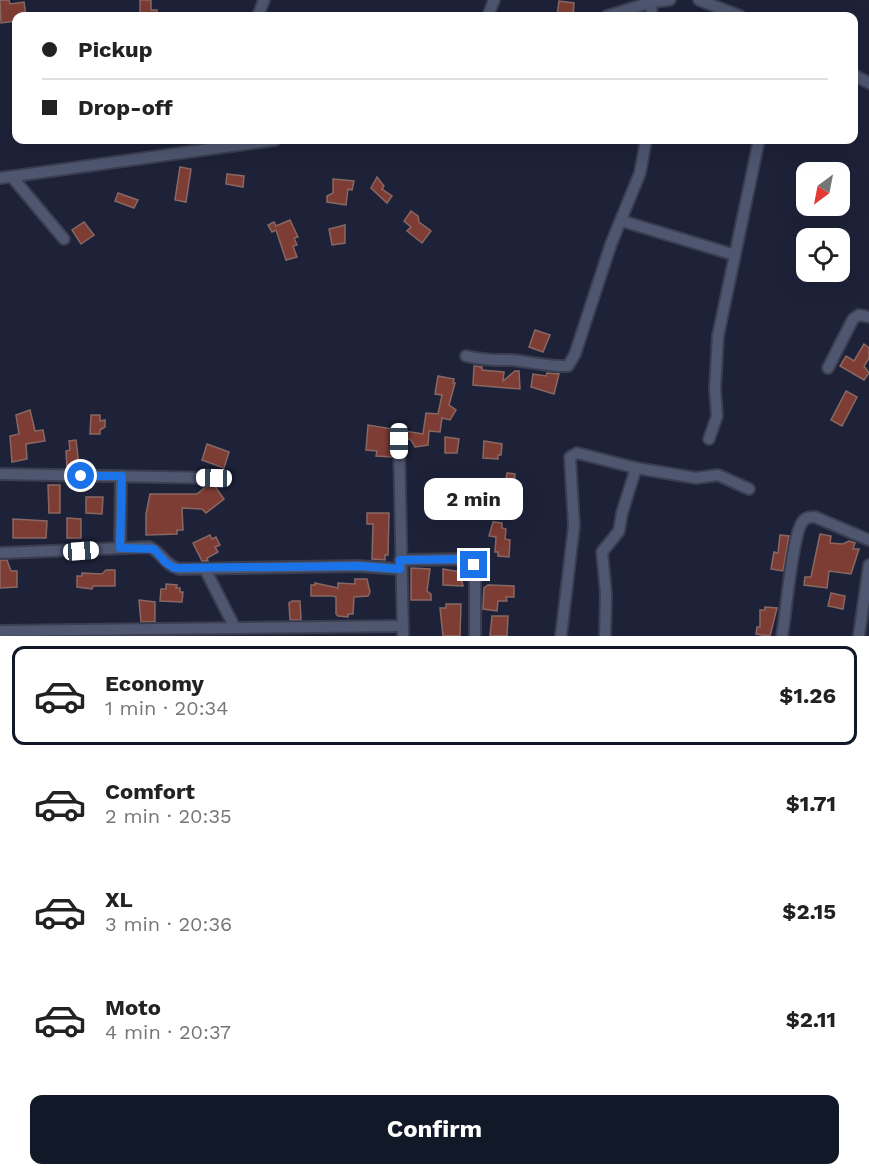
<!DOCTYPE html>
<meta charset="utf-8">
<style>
:root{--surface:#fff;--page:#f6f6f6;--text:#222;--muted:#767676;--line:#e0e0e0;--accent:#111827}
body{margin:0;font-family:"Work Sans",sans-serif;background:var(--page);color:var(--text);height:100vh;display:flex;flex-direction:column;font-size:22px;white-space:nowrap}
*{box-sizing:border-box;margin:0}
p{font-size:20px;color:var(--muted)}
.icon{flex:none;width:33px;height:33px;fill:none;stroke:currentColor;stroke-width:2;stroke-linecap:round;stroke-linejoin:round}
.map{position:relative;height:636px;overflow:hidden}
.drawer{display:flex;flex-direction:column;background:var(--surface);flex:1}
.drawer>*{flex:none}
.top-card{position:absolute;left:12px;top:12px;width:846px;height:132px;border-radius:12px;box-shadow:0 6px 24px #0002;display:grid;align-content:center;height:132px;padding:0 30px;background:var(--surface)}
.needle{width:39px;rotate:212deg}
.tools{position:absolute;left:796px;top:162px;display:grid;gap:12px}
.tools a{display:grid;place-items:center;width:54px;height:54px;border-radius:12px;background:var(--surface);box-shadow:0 6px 24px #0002;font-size:30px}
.end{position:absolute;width:27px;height:27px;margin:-14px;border:8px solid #1a73e8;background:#fff;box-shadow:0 0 0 3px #fff}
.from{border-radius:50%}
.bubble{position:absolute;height:42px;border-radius:12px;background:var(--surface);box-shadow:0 6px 24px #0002;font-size:20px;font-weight:700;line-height:42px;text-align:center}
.car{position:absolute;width:18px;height:36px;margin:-18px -9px;border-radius:8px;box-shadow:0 0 4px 2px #0007;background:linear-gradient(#fff 24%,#345 0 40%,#fff 0 76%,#345 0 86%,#fff 0)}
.top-card b{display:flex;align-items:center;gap:21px;height:57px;font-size:22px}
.top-card b+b{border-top:2px solid var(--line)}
.top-card i{width:15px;height:15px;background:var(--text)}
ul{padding:10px 0 0;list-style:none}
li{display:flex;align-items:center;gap:18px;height:99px;margin:0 12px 9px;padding:0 18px;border:3px solid transparent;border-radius:12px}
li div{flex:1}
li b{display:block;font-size:22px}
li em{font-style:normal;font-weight:700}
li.selected{border-color:var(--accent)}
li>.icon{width:54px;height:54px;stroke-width:1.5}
.cta{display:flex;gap:12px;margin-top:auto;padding:12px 30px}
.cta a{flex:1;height:69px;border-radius:12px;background:var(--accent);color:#fff;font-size:24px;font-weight:700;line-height:69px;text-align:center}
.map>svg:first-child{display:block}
</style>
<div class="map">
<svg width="869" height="636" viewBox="0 0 869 636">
<rect width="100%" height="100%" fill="#1d2239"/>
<g fill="#7d3c34" stroke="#896863" stroke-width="1.5">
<polygon points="0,0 9,0 10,4 24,2 26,16 16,16 16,21 1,23"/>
<polygon points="140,0 151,0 151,10 157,10 156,16 140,16"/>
<polygon points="559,1 574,3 573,16 557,16"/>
<polygon points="180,167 191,169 186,202 175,200"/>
<polygon points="227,174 244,176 243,187 226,184"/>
<polygon points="377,177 384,186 382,189 392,196 387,203 371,188"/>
<polygon points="333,179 354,181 352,190 348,189 346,205 327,202 327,196 333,193"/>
<polygon points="118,193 138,200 134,208 115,201"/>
<polygon points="411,211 418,216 419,222 431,231 422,243 407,231 411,227 404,221"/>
<polygon points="290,220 298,237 294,238 297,245 293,246 297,257 286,260 276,230 272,232 268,225 274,222 276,226"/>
<polygon points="84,222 94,235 81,244 72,230"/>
<polygon points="345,225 345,243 332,245 329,229"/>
<polygon points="535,330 550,335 543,352 529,347"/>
<polygon points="864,344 869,348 869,358 864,366 869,373 864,380 840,366 846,356 854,361"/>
<polygon points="474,366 482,367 482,370 504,372 503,381 515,371 519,371 520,389 473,385"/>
<polygon points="547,373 559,374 554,394 531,387 533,374 546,376"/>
<polygon points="438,376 454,379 453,383 455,383 449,405 456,410 450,420 442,418 440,432 429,431 428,445 415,447 411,440 398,434 392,438 392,457 376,456 377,451 366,450 368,425 423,434 426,413 438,414 442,395 435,394"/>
<polygon points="846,391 857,397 842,426 831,420"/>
<polygon points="30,410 35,431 43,430 45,441 26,444 27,459 12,462 10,436 19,434 16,415"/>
<polygon points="91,415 100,415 100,421 105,420 105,427 100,430 100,434 90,434"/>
<polygon points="445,437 459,439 457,453 445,453"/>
<polygon points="76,440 79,466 67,468 66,451 70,450 69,441"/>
<polygon points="484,441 502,444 501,455 498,455 498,459 483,458"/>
<polygon points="207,444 229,452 224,468 202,460"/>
<polygon points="507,473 515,474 513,504 502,502"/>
<polygon points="48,485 60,485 60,513 49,513"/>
<polygon points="208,485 214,485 224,499 206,513 202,509 182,508 183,530 177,530 177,534 146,535 146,514 150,494 197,494"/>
<polygon points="86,497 103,497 102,514 86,513"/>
<polygon points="367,513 389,513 388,555 385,555 385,560 372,559 373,524 367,524"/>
<polygon points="67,518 81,519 81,538 67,538"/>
<polygon points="13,519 47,521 46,538 13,538"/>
<polygon points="493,522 502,523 502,528 506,529 505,539 510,540 509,557 498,556 498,552 495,552 496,537 489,536"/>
<polygon points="820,534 831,536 830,543 843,544 849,541 855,543 853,549 859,549 851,574 829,571 827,588 804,585 805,577 811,577"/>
<polygon points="210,535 212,539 216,537 220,545 215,547 218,552 207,558 208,561 202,561 193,543"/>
<polygon points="780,535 789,536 783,571 771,569 774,552 778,553"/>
<polygon points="0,560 7,560 11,571 17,571 17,587 0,588"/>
<polygon points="411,568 430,569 427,591 431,594 431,600 411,600"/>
<polygon points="443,569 460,572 463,586 443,585"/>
<polygon points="106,570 115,570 115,586 93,586 92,589 77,587 77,576 82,576 82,573 102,574"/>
<polygon points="355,579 367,579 370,592 368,596 354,597 353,614 348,614 348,617 338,616 336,614 336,597 333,596 311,596 311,585 315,585 315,583 338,588 338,583 355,584"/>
<polygon points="166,584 177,585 176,588 180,588 180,592 183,592 182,602 160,601 161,589 166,589"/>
<polygon points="488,585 514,586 514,597 506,597 507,601 498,601 497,611 483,609 484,588"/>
<polygon points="831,593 845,596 843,609 828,606"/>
<polygon points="139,600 155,602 155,622 141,622"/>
<polygon points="292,601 300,601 301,620 290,620 289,603"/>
<polygon points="446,604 461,604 460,636 443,636 440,608 446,608"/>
<polygon points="765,607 777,608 770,636 756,634 757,627 760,627 760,610 765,610"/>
<polygon points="492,616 508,616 507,636 490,636"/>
</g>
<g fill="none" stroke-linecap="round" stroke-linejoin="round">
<g stroke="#3a3e50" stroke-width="14">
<g id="minor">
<polyline points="699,0 740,16"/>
<polyline points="258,16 264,0"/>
<polyline points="488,16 494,0"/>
<polyline points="607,16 652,2 670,0"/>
<polyline points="651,16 652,2"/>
<polyline points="854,75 869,83"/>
<polyline points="12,177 64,239"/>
<polyline points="0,178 275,140"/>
<polyline points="622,221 735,255"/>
<path d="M466 356C482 360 493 360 509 360 530 361 547 367 568 366L575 354 611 244 640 173 646 140"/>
<polyline points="828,368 853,319 859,315 869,317"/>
<polyline points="709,439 717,416 715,388 718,336 759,140"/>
<polyline points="399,441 403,636"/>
<polyline points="0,474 214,478"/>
<polyline points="120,548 121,476"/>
<path d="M0 553 149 547C162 552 164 565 179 569L358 566 400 569"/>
<polyline points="400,560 471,559 475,565 475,636"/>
<polyline points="205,569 234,626"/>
<polyline points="0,631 403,626"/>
<polyline points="859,635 869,565"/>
<polyline points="561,636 574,526 570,457 577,453 636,468 696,478 718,475 749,489"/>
<polyline points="605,636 606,594 602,552 619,531 622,513 636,468"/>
<path d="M782 636C786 615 792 534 803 521 806 517 810 517 815 517L869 540"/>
</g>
</g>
<use href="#minor" stroke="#4e5670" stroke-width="10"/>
</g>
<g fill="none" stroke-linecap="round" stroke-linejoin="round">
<polyline stroke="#1a73e8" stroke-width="8" points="81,476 122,476 120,548 154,549 165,562 174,568 358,566 400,569 400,560 469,559 474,565"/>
</g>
</svg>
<div class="tools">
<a><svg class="needle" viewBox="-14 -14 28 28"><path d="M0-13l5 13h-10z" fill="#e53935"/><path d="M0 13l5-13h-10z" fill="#767676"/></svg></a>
<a><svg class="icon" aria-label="locate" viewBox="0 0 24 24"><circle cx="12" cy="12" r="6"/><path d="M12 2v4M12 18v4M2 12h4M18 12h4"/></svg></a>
</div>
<i class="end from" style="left:81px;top:476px"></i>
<i class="end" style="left:474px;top:565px"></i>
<div class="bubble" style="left:424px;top:478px;width:99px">2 min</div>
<i class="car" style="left:399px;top:441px;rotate:180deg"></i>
<i class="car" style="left:214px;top:478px;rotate:271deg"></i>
<i class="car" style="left:81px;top:551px;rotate:86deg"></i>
<div class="top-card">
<b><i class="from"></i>Pickup</b>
<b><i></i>Drop-off</b>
</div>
</div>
<section class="drawer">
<ul>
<li class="selected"><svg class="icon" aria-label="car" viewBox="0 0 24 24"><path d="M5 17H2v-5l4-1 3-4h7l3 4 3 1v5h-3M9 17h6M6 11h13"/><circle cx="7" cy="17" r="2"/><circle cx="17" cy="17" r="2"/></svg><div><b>Economy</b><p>1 min · 20:34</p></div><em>$1.26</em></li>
<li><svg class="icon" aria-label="car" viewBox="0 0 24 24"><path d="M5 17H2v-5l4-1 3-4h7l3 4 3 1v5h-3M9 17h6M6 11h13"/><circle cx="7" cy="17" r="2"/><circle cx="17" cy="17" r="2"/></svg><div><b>Comfort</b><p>2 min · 20:35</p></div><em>$1.71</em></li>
<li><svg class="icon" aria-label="car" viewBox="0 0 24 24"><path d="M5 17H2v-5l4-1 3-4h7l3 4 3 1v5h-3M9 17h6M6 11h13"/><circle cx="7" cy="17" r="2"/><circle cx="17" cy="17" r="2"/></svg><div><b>XL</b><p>3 min · 20:36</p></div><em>$2.15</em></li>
<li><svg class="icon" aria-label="car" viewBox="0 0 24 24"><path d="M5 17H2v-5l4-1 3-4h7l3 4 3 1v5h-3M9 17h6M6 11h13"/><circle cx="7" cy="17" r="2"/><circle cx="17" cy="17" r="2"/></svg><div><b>Moto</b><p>4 min · 20:37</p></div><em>$2.11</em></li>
</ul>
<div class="cta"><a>Confirm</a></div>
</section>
